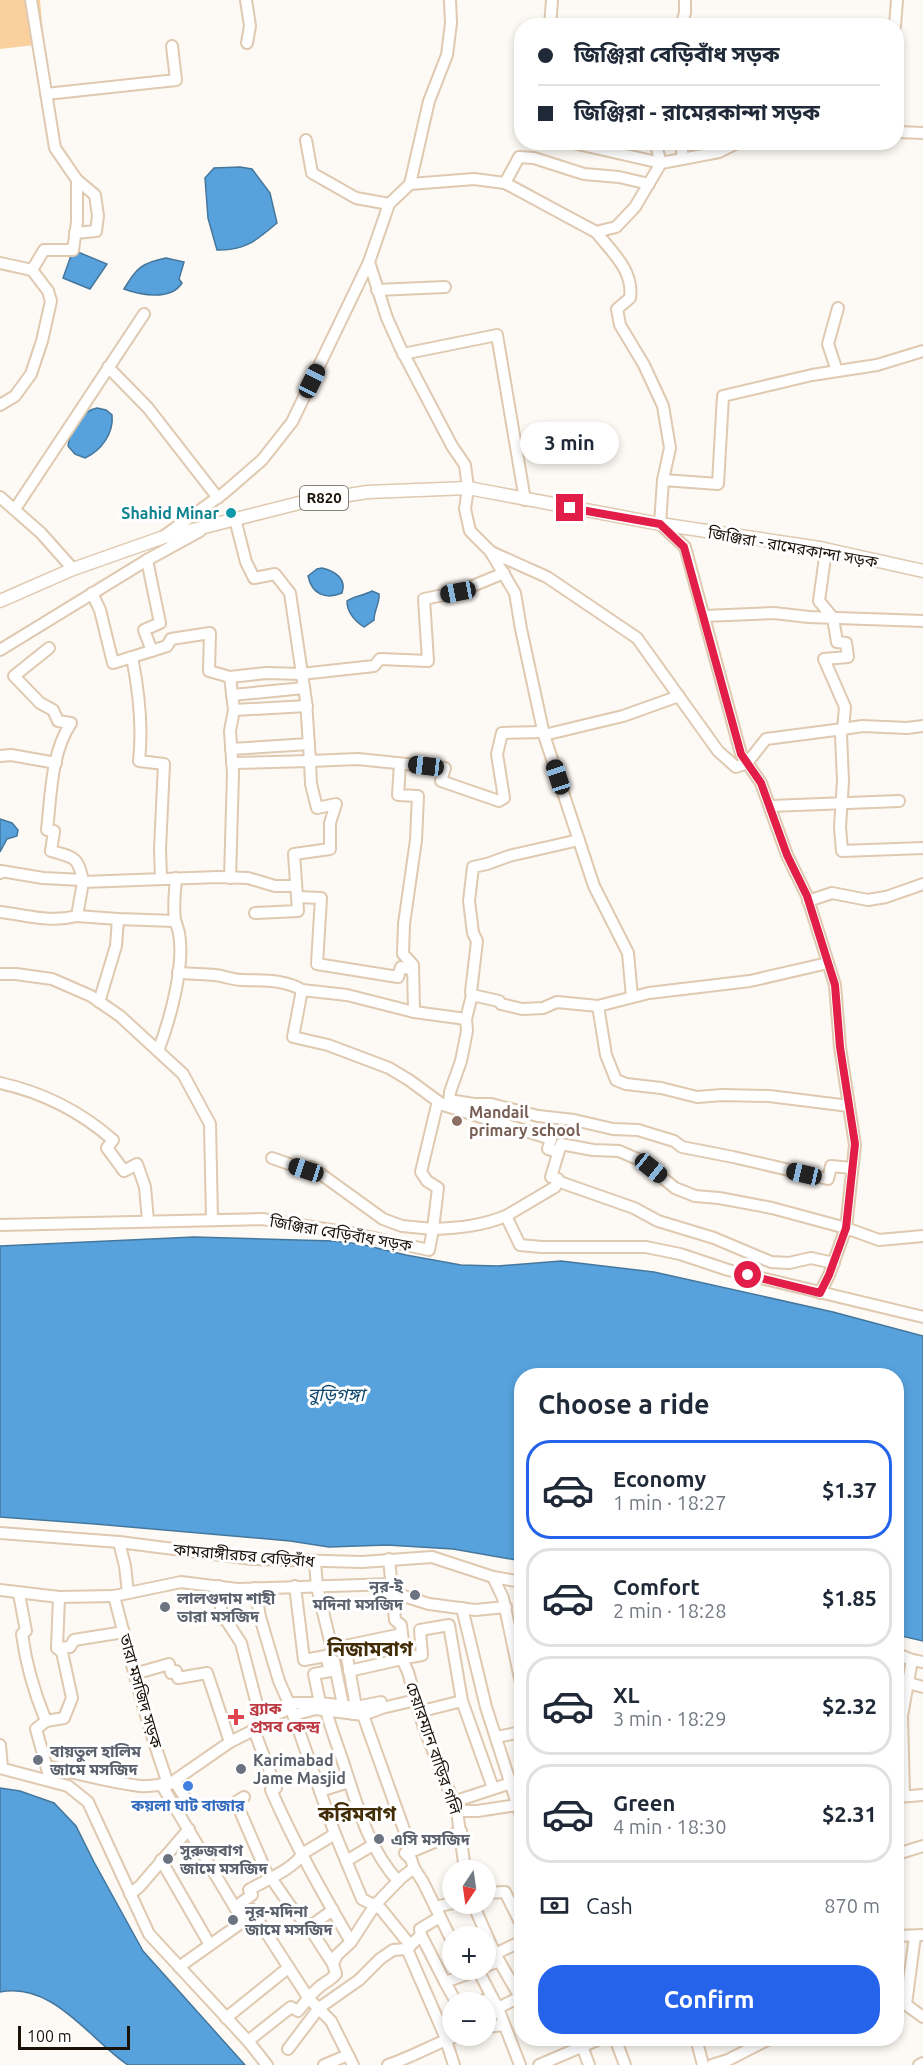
<!DOCTYPE html>
<meta charset="utf-8">
<style>
:root{--surface:#fff;--page:#f6f6f7;--text:#1f2937;--muted:#747a83;--line:#e0e1e3;--accent:#2563eb}
body{margin:0;font-family:Ubuntu,"Noto Sans Bengali",sans-serif;background:var(--page);color:var(--text);height:100vh;display:flex;flex-direction:column;font-size:22px;white-space:nowrap}
*{box-sizing:border-box;margin:0}
p{font-size:20px;color:var(--muted)}
.icon{flex:none;width:33px;height:33px;fill:none;stroke:currentColor;stroke-width:2;stroke-linecap:round;stroke-linejoin:round}
.map{position:relative;flex:1;overflow:hidden}
.sheet{position:absolute;left:514px;top:1368px;width:390px;height:678px;display:flex;flex-direction:column;background:var(--surface);border-radius:24px;box-shadow:0 3px 9px #0003}
.sheet>*{flex:none}
.hud{position:absolute;left:514px;top:18px;width:390px;height:132px;border-radius:24px;box-shadow:0 3px 9px #0003;display:grid;align-content:center;height:132px;padding:0 24px;background:var(--surface)}
.needle{width:39px;rotate:193deg}
.controls{position:absolute;left:442px;top:1860px;display:grid;gap:12px}
.controls a{display:grid;place-items:center;width:54px;height:54px;border-radius:50%;background:var(--surface);box-shadow:0 3px 9px #0003;font-size:30px}
.scale{position:absolute;left:18px;bottom:15px;width:112px;box-sizing:border-box;padding-left:6px;border:3px solid #1a1209;border-top:0;font-size:16px;line-height:21px;white-space:nowrap;color:#1a1209;-webkit-text-stroke:4px #fff;paint-order:stroke}
.end{position:absolute;width:27px;height:27px;margin:-14px;border:8px solid #e11d48;background:#fff;box-shadow:0 0 0 3px #fff}
.from{border-radius:50%}
.bubble{position:absolute;height:42px;border-radius:21px;background:var(--surface);box-shadow:0 3px 9px #0003;font-size:20px;font-weight:600;line-height:42px;text-align:center}
.car{position:absolute;width:18px;height:36px;margin:-18px -9px;border-radius:8px;box-shadow:0 0 4px 2px #0007;background:linear-gradient(#222 24%,#8ab4d8 0 40%,#222 0 76%,#8ab4d8 0 86%,#222 0)}
.hud b{display:flex;align-items:center;gap:21px;height:57px;font-size:22px}
.hud b+b{border-top:2px solid var(--line)}
.hud i{width:15px;height:15px;background:var(--text)}
ul{padding:0;list-style:none}
li{display:flex;align-items:center;gap:18px;height:99px;margin:0 12px 9px;padding:0 12px;border:3px solid var(--line);border-radius:24px}
li div{flex:1}
li b{display:block;font-size:22px}
li em{font-style:normal;font-weight:600}
li.current{border-color:var(--accent)}
li>.icon{width:54px;height:54px;stroke-width:1.5}
h2{padding:0 24px;font-size:27px;line-height:72px}
.pay{display:flex;align-items:center;gap:15px;height:66px;padding:0 24px;font-size:22px}
.pay p{margin-inline-start:auto}
.primary-button{display:flex;gap:12px;margin-top:auto;padding:12px 24px}
.primary-button a{flex:1;height:69px;border-radius:24px;background:var(--accent);color:#fff;font-size:24px;font-weight:600;line-height:69px;text-align:center}
.map>svg:first-child{display:block}
</style>
<div class="map">
<svg width="923" height="2065" viewBox="0 0 923 2065">
<rect width="100%" height="100%" fill="#fdf9f4"/>
<polygon fill="#fad09f" points="0,0 40,0 44,44 0,49"/>
<g fill="#57a2dc" stroke="#45779d" stroke-width="1.5">
<path d="M240 167 252 169 270 193 277 223C257 240 245 251 217 250L208 218 205 178 214 168Z"/>
<polygon points="73,250 107,264 90,289 63,278"/>
<path d="M166 258 184 262 179 279 182 283C171 301 140 295 124 289 137 267 142 263 166 258Z"/>
<path d="M97 408 106 410 112 415C114 433 101 451 85 458L75 454 68 446C70 431 80 411 97 408Z"/>
<path d="M322 568C335 571 347 579 342 593 325 600 312 594 308 576L317 569Z"/>
<path d="M372 591 379 594C380 603 374 610 374 620L364 627C355 621 347 612 347 601 354 596 363 596 372 591Z"/>
<polygon points="0,819 12,823 18,830 17,836 7,839 0,852"/>
<polygon points="194,1237 333,1241 360,1244 406,1255 461,1265 498,1266 561,1261 654,1272 833,1312 923,1336 923,1641 897,1635 897,1376 522,1376 522,1561 453,1549 387,1545 329,1547 290,1541 95,1524 0,1517 0,1246"/>
<path d="M0 1788 20 1791 54 1803 76 1826 94 1862 143 1951 245 2065H128C89 2039 54 1982 0 1992Z"/>
</g>
<g fill="none" stroke-linecap="round" stroke-linejoin="round">
<g stroke="#dfc9b0" stroke-width="14">
<g id="minor">
<polyline points="31,0 55,148 77,180 77,222 73,250 44,250 32,270"/>
<polyline points="246,0 250,26 247,43"/>
<polyline points="550,26 552,0"/>
<polyline points="681,26 685,13 685,0"/>
<polyline points="895,26 897,0"/>
<polyline points="46,94 176,80 172,46"/>
<polyline points="897,132 923,133"/>
<polyline points="306,140 312,173 356,198 389,204"/>
<polyline points="569,142 661,163 655,142"/>
<polyline points="681,142 683,159"/>
<polyline points="505,183 519,157 534,158 584,174 619,177 649,184"/>
<polyline points="410,184 429,101 447,55 451,23 450,0"/>
<path d="M596 232C612 252 634 271 630 298L617 309 620 325 644 365 663 406 670 448 663 480"/>
<polyline points="75,233 96,231 98,216 95,195 77,180"/>
<polyline points="369,262 387,318 400,347 452,446 465,465 468,488 465,509 470,531 490,551 515,593 521,629 544,735 594,886 628,953 632,997"/>
<polyline points="0,263 32,270 48,291 51,301 42,341 31,374 15,396 0,405"/>
<polyline points="377,290 445,287"/>
<polyline points="403,354 497,335 525,500"/>
<polyline points="108,367 148,408 218,498"/>
<polyline points="837,371 828,344 838,308"/>
<polyline points="0,497 41,533 73,569"/>
<polyline points="15,509 144,314"/>
<polyline points="235,519 246,562 254,578 275,574 290,593 306,701 310,761 358,759 445,768 441,781 499,801 504,798 497,754 502,733 543,732"/>
<polyline points="164,536 224,493 262,460 292,422 369,262 389,204 410,184 474,179 505,183 596,232 616,227 635,207 661,163 719,152 739,142"/>
<polyline points="491,552 547,577 637,638 718,751 736,767 747,763 766,739 843,729 845,707 824,659 848,657 846,643 837,642 833,618 819,601 826,550"/>
<polyline points="147,560 160,623 144,630 152,651"/>
<polyline points="92,593 100,610 113,663 167,646 171,639 210,633 209,671 230,677"/>
<polyline points="704,616 774,613 809,617 923,621"/>
<path d="M49 648 14 676 40 703 53 710 58 721 71 723C51 753 51 795 47 830L54 831 51 851C74 857 79 857 83 882"/>
<polyline points="0,650 147,560 200,531"/>
<path d="M132 657C139 692 143 726 139 761L164 764 160 849 161 878"/>
<polyline points="232,695 304,688"/>
<polyline points="234,710 307,706"/>
<polyline points="923,726 907,728 862,726 843,729 841,735 843,781 840,827 842,851 923,848"/>
<polyline points="544,735 623,716 679,696"/>
<polyline points="231,749 309,744"/>
<polyline points="0,756 11,755 56,763"/>
<polyline points="232,763 310,761 311,784 317,808 336,804 330,823 330,849 294,854 298,911 255,913"/>
<polyline points="400,764 398,795 418,796 416,840 404,924 403,954 413,965 414,1012 347,995 302,990 293,1037 328,1045 389,1068 409,1080 443,1105 551,1139 548,1149 558,1152"/>
<polyline points="770,806 899,801"/>
<polyline points="579,840 509,856 487,864 473,867 469,901 473,933 477,941 471,992 472,995 499,1001 501,1004 522,1009 543,1008 557,1002 598,1006 649,993 750,981 828,963"/>
<polyline points="0,873 1,871 43,878 83,880"/>
<polyline points="230,878 233,773 230,731 234,710 230,677 266,673 301,674 374,666 380,659 428,661 424,599 458,592 504,573"/>
<polyline points="297,897 321,898 317,964 398,977 401,967 413,970"/>
<polyline points="808,901 832,893 868,900 886,897 923,884"/>
<path d="M0 912C27 915 50 923 77 916L83 882 218 877 248 878 275 886H296"/>
<polyline points="77,916 118,919 175,921"/>
<path d="M178 972C190 975 202 973 215 975 224 976 233 980 243 980 263 981 284 979 302 990"/>
<polyline points="0,974 16,974 52,979 91,996 120,1016 183,1074 210,1124 212,1220"/>
<polyline points="99,1002 116,946 118,919"/>
<polyline points="598,1006 606,1055 616,1080 626,1084 661,1088 697,1097 722,1095 769,1096 849,1106"/>
<polyline points="414,1012 466,1019"/>
<path d="M158 1051C170 1020 185 966 179 933 178 928 176 924 175 920 173 906 175 891 176 878"/>
<path d="M0 1083C41 1092 81 1112 113 1140L107 1148 124 1171 137 1164 145 1187 148 1221"/>
<polyline points="449,1100 474,1104 491,1104 538,1116 574,1120 613,1129 638,1130 674,1141 682,1147 733,1157 828,1179 831,1166 851,1168"/>
<polyline points="449,1106 450,1092 461,1061 467,1031 466,1019 472,995"/>
<polyline points="272,1158 306,1170 311,1167 383,1219 402,1226 433,1229 438,1188 427,1181 421,1172 438,1101"/>
<polyline points="557,1181 634,1208 658,1221 714,1238 771,1262 789,1263 811,1258 834,1263"/>
<polyline points="506,1216 555,1187 558,1179 551,1177 561,1144 593,1150 619,1151 642,1161 675,1188 695,1196 719,1198 772,1208 846,1228 879,1240 923,1236"/>
<path d="M0 1225 262 1219 356 1234 429 1250 433 1229C459 1228 481 1226 506 1216L520 1245 542 1247H646L680 1254 728 1270 923 1317"/>
<polyline points="820,1293 829,1275 846,1228 855,1145 840,1047 835,985 807,896 787,855 761,783 741,754 685,547 660,524 663,480 718,484 723,396 812,375 877,365 923,351"/>
<polyline points="0,1533 119,1542 252,1559 362,1562 432,1557 493,1577 522,1582"/>
<polyline points="119,1542 125,1566 128,1593"/>
<polyline points="389,1559 395,1620 401,1625 405,1658 402,1659 408,1672 424,1728 457,1811 465,1870"/>
<polyline points="315,1562 317,1587 332,1649 345,1646 356,1707 353,1714"/>
<polyline points="493,1577 503,1598 522,1688"/>
<polyline points="219,1586 222,1619 226,1620 241,1643 262,1724"/>
<polyline points="255,1588 260,1617 279,1681 291,1708 335,1834 362,1899 381,1909 410,1945"/>
<polyline points="0,1590 59,1597 114,1596"/>
<polyline points="394,1593 429,1604 475,1610 506,1607"/>
<path d="M19 1594 26 1631 22 1634C26 1665 34 1692 46 1721L36 1729 48 1772"/>
<polyline points="462,1608 486,1707 522,1819"/>
<polyline points="345,1646 402,1634"/>
<polyline points="57,1648 70,1647 74,1640 124,1632"/>
<polyline points="897,1654 912,1660 923,1662"/>
<polyline points="405,1658 422,1655 420,1630 449,1625 462,1701 493,1788"/>
<polyline points="334,1661 343,1705"/>
<polyline points="349,1671 402,1659"/>
<polyline points="134,1674 169,1664 171,1673 176,1671 178,1678 207,1673 230,1742"/>
<polyline points="897,1680 923,1687"/>
<polyline points="288,1703 320,1703 314,1674 330,1671 326,1656 304,1660 295,1586"/>
<polyline points="320,1703 356,1707 381,1702"/>
<path d="M326 1710C331 1730 339 1749 345 1768 358 1808 369 1849 398 1881"/>
<polyline points="420,1713 430,1709 462,1701"/>
<polyline points="293,1715 316,1709 363,1715 382,1708 416,1700"/>
<polyline points="363,1715 411,1849"/>
<polyline points="46,1721 64,1718 72,1698 62,1652 57,1648 59,1597"/>
<path d="M254 1730 276 1788 271 1790C294 1843 322 1892 351 1942"/>
<polyline points="496,1737 522,1732"/>
<polyline points="0,1745 2,1768"/>
<path d="M47 1766C78 1774 108 1782 140 1786 149 1787 158 1784 168 1785L230 1742 254 1730 273 1716 291 1708"/>
<polyline points="0,1768 68,1786 88,1802 149,1934 248,2041 267,2065"/>
<polyline points="175,1782 189,1804"/>
<polyline points="161,1784 240,1916 251,1909 309,1999 331,2021 353,2065"/>
<path d="M168 1785C163 1767 156 1750 151 1732 137 1687 126 1641 114 1596L181 1582 237 1589 392 1584"/>
<polyline points="320,1791 349,1782"/>
<polyline points="904,1796 902,1716 912,1660"/>
<polyline points="244,1797 236,1802 269,1878"/>
<polyline points="897,1797 923,1795"/>
<polyline points="453,1802 511,1783"/>
<polyline points="457,1811 477,1811 517,1805"/>
<polyline points="329,1816 358,1807"/>
<polyline points="897,1854 923,1846"/>
<polyline points="161,1860 210,1945"/>
<polyline points="346,1861 373,1845"/>
<polyline points="271,1878 294,1911 309,1927 333,1964"/>
<polyline points="453,1881 453,1883"/>
<polyline points="486,1893 505,1892 522,1926"/>
<polyline points="130,1894 140,1886 189,1829"/>
<polyline points="473,1904 495,1954 520,1997 498,2008"/>
<path d="M235 1907 252 1895 249 1890C265 1880 294 1869 302 1854L335 1834"/>
<polyline points="435,1907 453,1903"/>
<polyline points="309,1927 333,1910"/>
<polyline points="421,1935 445,1982"/>
<polyline points="897,1936 923,1935"/>
<polyline points="453,1943 423,1882 414,1868 411,1859 405,1853 411,1849 413,1851 461,1831"/>
<polyline points="407,1949 444,2034 454,2065"/>
<polyline points="495,1954 522,1941"/>
<polyline points="486,1966 499,1961"/>
<polyline points="179,1967 241,1923 240,1916"/>
<polyline points="478,1970 492,1997"/>
<polyline points="897,1998 923,2017"/>
<polyline points="456,2002 445,1982 479,1970"/>
<polyline points="480,2002 492,1997 498,2008 520,2065"/>
<polyline points="906,2004 915,1936"/>
<polyline points="226,2018 288,1968"/>
<polyline points="486,2027 504,2025"/>
<polyline points="579,2038 589,2065"/>
<polyline points="615,2038 625,2065"/>
<polyline points="696,2038 703,2065"/>
<path d="M248 2041 291 2007 298 2011C304 2004 310 1995 317 1989 323 1983 330 1981 336 1974L333 1964 337 1955 351 1942 375 1905 401 1878 414 1868"/>
<polyline points="288,2049 319,2008 359,1980 380,1959 393,1950 407,1949 421,1935 420,1929 440,1917"/>
<polyline points="324,2065 348,2055"/>
<path d="M388 2065C412 2057 432 2045 456 2036"/>
<polyline points="539,2065 602,2038"/>
<polyline points="712,2065 728,2060 771,2038"/>
<polyline points="919,2065 923,2063"/>
</g>
</g>
<g stroke="#dfc9b0" stroke-width="15">
<polyline id="major" points="0,601 73,569 161,538 303,502 368,492 468,488 660,524 820,548 923,571"/>
</g>
<use href="#minor" stroke="#fff" stroke-width="10"/>
<use href="#major" stroke="#fff" stroke-width="12"/>
</g>
<g fill="none" stroke-linecap="round" stroke-linejoin="round">
<polyline stroke="#e11d48" stroke-width="8" points="570,508 660,524 684,547 741,754 761,783 787,855 807,896 835,985 840,1047 855,1144 846,1228 829,1275 820,1293 748,1275"/>
</g>
<circle fill="#0f9aa8" stroke="#fff" stroke-width="2" cx="231" cy="513" r="6"/>
<circle fill="#8d6e63" stroke="#fff" stroke-width="2" cx="457" cy="1121" r="6"/>
<g fill="#6b7280" stroke="#fff" stroke-width="2">
<circle cx="415" cy="1595" r="6"/>
<circle cx="165" cy="1607" r="6"/>
<circle cx="38" cy="1760" r="6"/>
<circle cx="241" cy="1769" r="6"/>
<circle cx="379" cy="1839" r="6"/>
<circle cx="168" cy="1859" r="6"/>
<circle cx="233" cy="1920" r="6"/>
</g>
<path fill="#e0444e" stroke="#fff" stroke-width="2" d="M233 1708h6v6h6v6h-6v6h-6v-6h-6v-6h6z"/>
<circle fill="#3f7fe0" stroke="#fff" stroke-width="2" cx="188" cy="1786" r="6"/>
<g text-anchor="middle" stroke-width="6" stroke-linejoin="round" paint-order="stroke">
<rect fill="#fff" stroke="#5f5953" stroke-width="1.5" x="300" y="486" width="48" height="24" rx="4.5"/>
<g font-size="15" font-weight="bold" fill="#1a1209">
<text x="324" y="503">R820</text>
</g>
<g font-size="16" font-weight="bold" fill="#0d838f" stroke="#fff" text-anchor="end">
<text x="219" y="519">Shahid Minar</text>
</g>
<g font-size="16" fill="#1a1209" stroke="#fff">
<text transform="translate(793 547) rotate(10)" y="6">জিঞ্জিরা - রামেরকান্দা সড়ক</text>
<text transform="translate(341 1233) rotate(10)" y="6">জিঞ্জিরা বেড়িবাঁধ সড়ক</text>
<text transform="translate(244 1555) rotate(5)" y="6">কামরাঙ্গীরচর বেড়িবাঁধ</text>
<text transform="translate(141 1691) rotate(74)" y="6">তারা মসজিদ সড়ক</text>
<text transform="translate(434 1748) rotate(71)" y="6">চেয়ারম্যান বাড়ির গলি</text>
</g>
<g font-size="16" font-weight="bold" fill="#785e54" stroke="#fff" text-anchor="start">
<text x="469" y="1118">Mandail<tspan x="469" dy="18">primary school</tspan></text>
</g>
<g font-size="16" font-weight="bold" fill="#5b616d" stroke="#fff" text-anchor="start">
<text x="403" y="1592" text-anchor="end">নূর-ই<tspan x="403" dy="18">মদিনা মসজিদ</tspan></text>
<text x="177" y="1604">লালগুদাম শাহী<tspan x="177" dy="18">তারা মসজিদ</tspan></text>
<text x="50" y="1757">বায়তুল হালিম<tspan x="50" dy="18">জামে মসজিদ</tspan></text>
<text x="253" y="1766">Karimabad<tspan x="253" dy="18">Jame Masjid</tspan></text>
<text x="391" y="1845">এসি মসজিদ</text>
<text x="180" y="1856">সুরুজবাগ<tspan x="180" dy="18">জামে মসজিদ</tspan></text>
<text x="245" y="1917">নূর-মদিনা<tspan x="245" dy="18">জামে মসজিদ</tspan></text>
</g>
<g font-size="16" font-weight="bold" fill="#be3a42" stroke="#fff" text-anchor="start">
<text x="250" y="1714">ব্র্যাক<tspan x="250" dy="18">প্রসব কেন্দ্র</tspan></text>
</g>
<g font-size="16" font-weight="bold" fill="#366cbe" stroke="#fff">
<text x="188" y="1811">কয়লা ঘাট বাজার</text>
</g>
<g font-size="18" font-style="italic" fill="#114970" stroke="#fff">
<text x="336" y="1401">বুড়িগঙ্গা</text>
</g>
<g font-size="20" font-weight="bold" fill="#432d07" stroke="#fff">
<text x="370" y="1656">নিজামবাগ</text>
<text x="357" y="1821">করিমবাগ</text>
</g>
</g>
</svg>
<div class="controls">
<a><svg class="needle" viewBox="-14 -14 28 28"><path d="M0-13l5 13h-10z" fill="#e53935"/><path d="M0 13l5-13h-10z" fill="#747a83"/></svg></a>
<a>+</a>
<a>−</a>
</div>
<div class="scale">100 m</div>
<i class="end from" style="left:748px;top:1275px"></i>
<i class="end" style="left:570px;top:508px"></i>
<div class="bubble" style="left:520px;top:422px;width:99px">3 min</div>
<i class="car" style="left:312px;top:381px;rotate:26deg"></i>
<i class="car" style="left:458px;top:592px;rotate:259deg"></i>
<i class="car" style="left:426px;top:766px;rotate:277deg"></i>
<i class="car" style="left:558px;top:777px;rotate:342deg"></i>
<i class="car" style="left:651px;top:1168px;rotate:129deg"></i>
<i class="car" style="left:306px;top:1170px;rotate:288deg"></i>
<i class="car" style="left:804px;top:1174px;rotate:283deg"></i>
<div class="hud">
<b><i class="from"></i>জিঞ্জিরা বেড়িবাঁধ সড়ক</b>
<b><i></i>জিঞ্জিরা - রামেরকান্দা সড়ক</b>
</div>
<section class="sheet">
<h2>Choose a ride</h2>
<ul>
<li class="current"><svg class="icon" aria-label="car" viewBox="0 0 24 24"><path d="M5 17H2v-5l4-1 3-4h7l3 4 3 1v5h-3M9 17h6M6 11h13"/><circle cx="7" cy="17" r="2"/><circle cx="17" cy="17" r="2"/></svg><div><b>Economy</b><p>1 min · 18:27</p></div><em>$1.37</em></li>
<li><svg class="icon" aria-label="car" viewBox="0 0 24 24"><path d="M5 17H2v-5l4-1 3-4h7l3 4 3 1v5h-3M9 17h6M6 11h13"/><circle cx="7" cy="17" r="2"/><circle cx="17" cy="17" r="2"/></svg><div><b>Comfort</b><p>2 min · 18:28</p></div><em>$1.85</em></li>
<li><svg class="icon" aria-label="car" viewBox="0 0 24 24"><path d="M5 17H2v-5l4-1 3-4h7l3 4 3 1v5h-3M9 17h6M6 11h13"/><circle cx="7" cy="17" r="2"/><circle cx="17" cy="17" r="2"/></svg><div><b>XL</b><p>3 min · 18:29</p></div><em>$2.32</em></li>
<li><svg class="icon" aria-label="car" viewBox="0 0 24 24"><path d="M5 17H2v-5l4-1 3-4h7l3 4 3 1v5h-3M9 17h6M6 11h13"/><circle cx="7" cy="17" r="2"/><circle cx="17" cy="17" r="2"/></svg><div><b>Green</b><p>4 min · 18:30</p></div><em>$2.31</em></li>
</ul>
<div class="pay"><svg class="icon" aria-label="cash" viewBox="0 0 24 24"><path d="M3 7h18v10H3z"/><circle cx="12" cy="12" r="2"/></svg>Cash<p>870 m</p></div>
<div class="primary-button"><a>Confirm</a></div>
</section>
</div>
